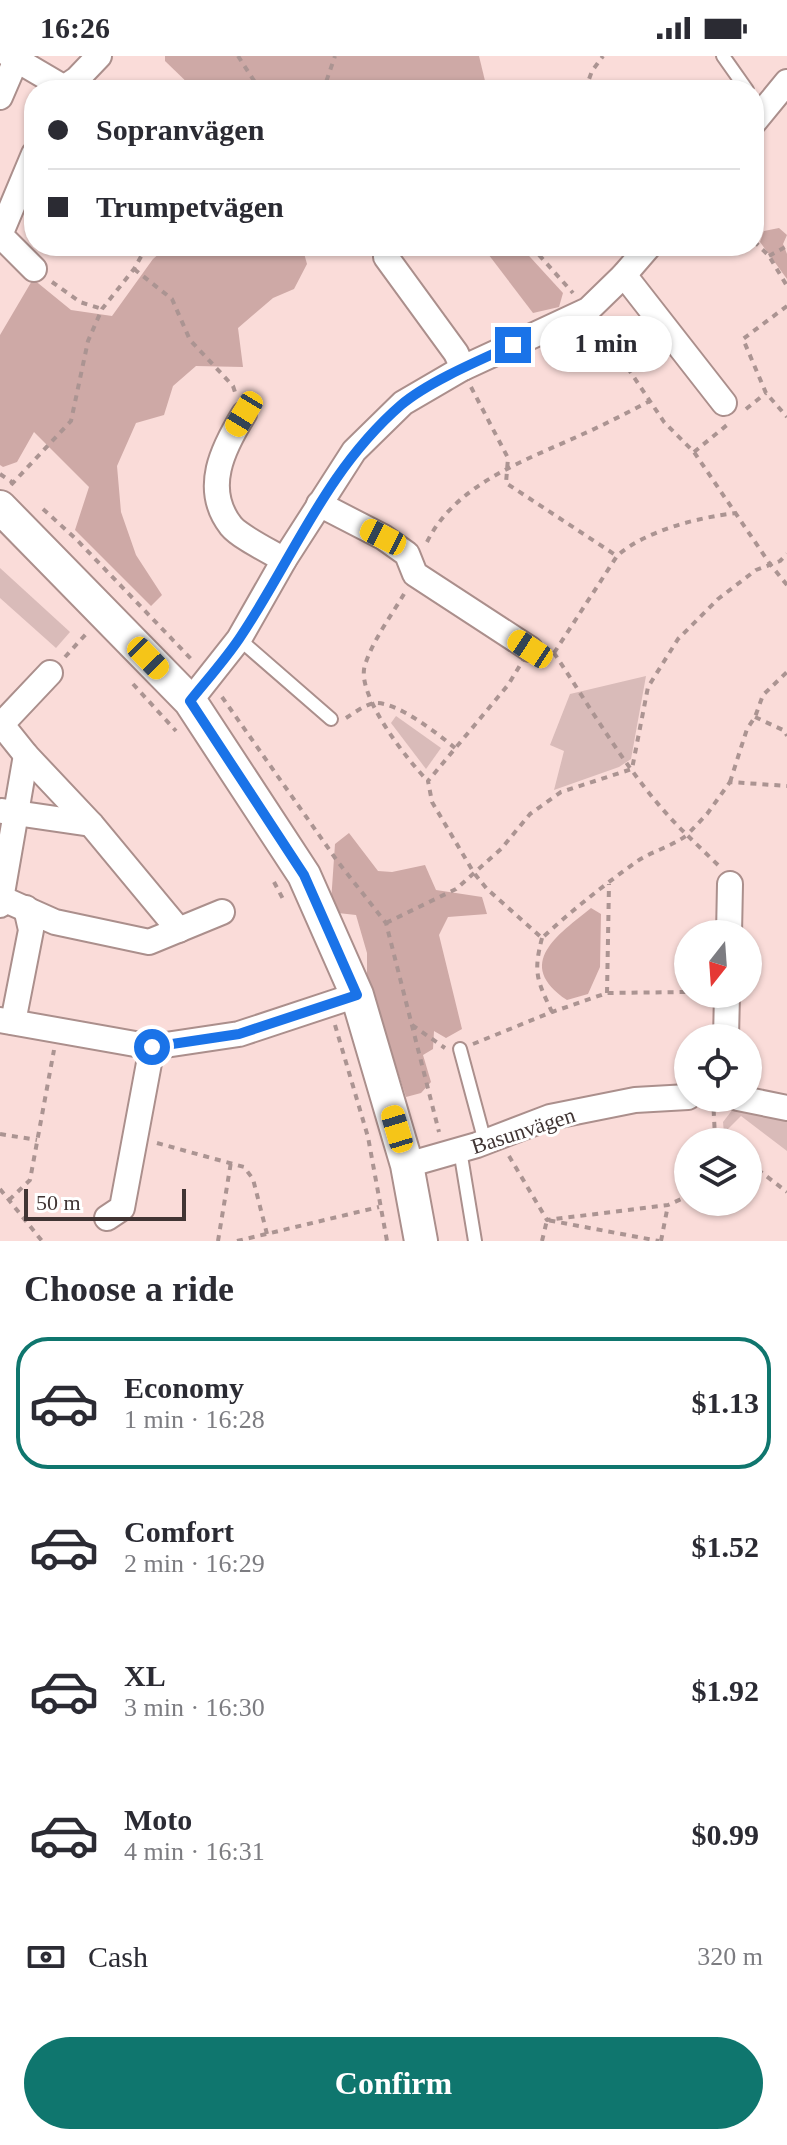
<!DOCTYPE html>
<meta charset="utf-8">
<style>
:root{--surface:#fff;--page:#f7f7f7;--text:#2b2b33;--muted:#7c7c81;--line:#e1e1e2;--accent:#0f766e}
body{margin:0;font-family:Georgia,serif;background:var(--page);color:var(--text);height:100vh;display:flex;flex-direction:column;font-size:30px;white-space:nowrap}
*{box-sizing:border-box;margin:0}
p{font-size:26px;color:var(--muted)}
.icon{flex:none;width:44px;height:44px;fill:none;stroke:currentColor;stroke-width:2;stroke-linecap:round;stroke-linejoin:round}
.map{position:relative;height:1185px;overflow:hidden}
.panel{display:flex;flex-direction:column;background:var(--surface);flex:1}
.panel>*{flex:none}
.guide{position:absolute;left:24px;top:24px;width:740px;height:176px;border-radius:32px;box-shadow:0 2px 6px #0004;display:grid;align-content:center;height:176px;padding:0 24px;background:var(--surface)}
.needle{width:52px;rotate:197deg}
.buttons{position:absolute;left:674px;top:864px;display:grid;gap:16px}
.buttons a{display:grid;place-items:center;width:88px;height:88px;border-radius:50%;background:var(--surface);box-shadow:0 2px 6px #0004;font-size:40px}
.scale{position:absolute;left:24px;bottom:20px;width:162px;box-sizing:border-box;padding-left:8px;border:4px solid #413534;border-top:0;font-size:22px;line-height:28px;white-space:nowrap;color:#413534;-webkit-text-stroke:6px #fff;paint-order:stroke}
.end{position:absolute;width:36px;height:36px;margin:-18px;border:10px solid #1a73e8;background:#fff;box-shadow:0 0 0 4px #fff}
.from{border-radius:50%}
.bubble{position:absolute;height:56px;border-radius:28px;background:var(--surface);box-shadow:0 2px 6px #0004;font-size:26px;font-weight:700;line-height:56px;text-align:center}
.car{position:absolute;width:24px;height:48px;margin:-24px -12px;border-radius:10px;box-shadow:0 0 6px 2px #0007;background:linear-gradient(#f5c518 24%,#345 0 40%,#f5c518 0 76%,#345 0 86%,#f5c518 0)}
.guide b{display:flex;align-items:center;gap:28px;height:76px;font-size:30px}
.guide b+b{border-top:2px solid var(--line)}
.guide i{width:20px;height:20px;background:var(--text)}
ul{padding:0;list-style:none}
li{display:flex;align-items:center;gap:24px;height:132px;margin:0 16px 12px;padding:0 8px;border:4px solid transparent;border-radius:32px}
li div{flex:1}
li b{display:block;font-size:30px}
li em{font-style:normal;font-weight:700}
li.active{border-color:var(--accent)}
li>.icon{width:72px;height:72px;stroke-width:1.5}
h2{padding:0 24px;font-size:36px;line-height:96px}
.pay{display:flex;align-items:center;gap:20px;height:88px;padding:0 24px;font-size:30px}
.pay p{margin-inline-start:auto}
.cta{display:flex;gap:16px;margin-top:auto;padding:16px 24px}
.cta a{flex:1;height:92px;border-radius:48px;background:var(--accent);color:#fff;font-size:32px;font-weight:700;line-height:92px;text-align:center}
.status{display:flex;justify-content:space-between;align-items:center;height:56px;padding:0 40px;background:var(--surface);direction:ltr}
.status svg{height:22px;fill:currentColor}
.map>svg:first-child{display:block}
</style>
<div class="status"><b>16:26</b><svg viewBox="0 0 49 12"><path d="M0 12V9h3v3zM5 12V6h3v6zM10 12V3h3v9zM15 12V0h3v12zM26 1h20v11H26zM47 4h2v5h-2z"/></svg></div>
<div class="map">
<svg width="787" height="1185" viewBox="0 0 787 1185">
<rect width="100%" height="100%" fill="#fadcd9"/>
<g fill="#d9bbb9">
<polygon points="0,512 70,576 56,592 0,542"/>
<polygon points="646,620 631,703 619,711 554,734 564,695 550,689 570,638"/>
<polygon points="396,660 441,692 426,713 391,667"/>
<polygon points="733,1053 771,1055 787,1062 787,1095 741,1060 724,1077 723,1066"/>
</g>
<g fill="#cea9a6">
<polygon points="165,0 479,0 486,29 481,34 195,34 165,5"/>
<polygon points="779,172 787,179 783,188 787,198 787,223 760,186 764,175"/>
<polygon points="168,190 302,190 307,208 294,233 273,242 238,272 243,311 196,310 173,330 164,359 136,367 117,410 121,456 136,499 162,539 151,550 75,474 89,431 34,376 17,406 3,411 0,409 0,279 33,223 71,254 112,260 153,203"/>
<polygon points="482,190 520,190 563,237 559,251 533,257"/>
<polygon points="349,777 378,815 392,816 425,809 436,834 482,841 487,858 448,861 439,879 462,973 446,982 434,975 433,993 423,999 431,1026 421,1037 406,1041 367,921 367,897 356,859 338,857 331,846 335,788"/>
<path d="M591 852 601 858 600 911 588 938 567 944C513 908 559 878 591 852Z"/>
</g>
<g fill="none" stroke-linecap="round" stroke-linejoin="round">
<g stroke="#ab8f8c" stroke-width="16">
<g id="service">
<polyline points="723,0 747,34"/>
<polyline points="239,583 331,663"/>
<polyline points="460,993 485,1086"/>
<polyline points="460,1094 475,1185"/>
</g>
</g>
<g stroke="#ab8f8c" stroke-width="28">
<g id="minor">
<polyline points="10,0 63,31"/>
<polyline points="61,34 77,23 99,0"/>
<polyline points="0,41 16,4"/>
<polyline points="754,66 787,26"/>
<polyline points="34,98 0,179 34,213"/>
<polyline points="386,201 456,297 463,312"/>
<polyline points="624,219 724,347"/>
<path d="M244 358C223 392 202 433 231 470 240 481 271 496 284 504"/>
<polyline points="319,448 383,481 407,498 415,518 530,593"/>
<polyline points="190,645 239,583 284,504 354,395 403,347 463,312 588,254 624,219 649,190"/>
<polyline points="2,669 26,699 91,768 179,874"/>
<polyline points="0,670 50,617"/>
<polyline points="2,755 91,768"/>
<polyline points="1,842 55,866 149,886 222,856"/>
<polyline points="0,849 26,699"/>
<polyline points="729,878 730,828"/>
<polyline points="0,964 152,991 239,978 357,939"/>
<polyline points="13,966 31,874 26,852"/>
<polyline points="726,982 727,938"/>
<polyline points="738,1042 787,1052"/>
<polyline points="407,1109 477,1089 550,1061 635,1044 688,1041"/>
<polyline points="107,1162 122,1152 152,991"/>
</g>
</g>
<g stroke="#ab8f8c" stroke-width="36">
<polyline id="tertiary" points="0,451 190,645 304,819 357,939 407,1109 421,1185"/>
</g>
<g stroke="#ab9492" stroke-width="4" stroke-dasharray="6 6" stroke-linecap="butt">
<polyline points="238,0 260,34"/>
<polyline points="320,34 324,32 335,0"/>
<polyline points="585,34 592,15 603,0"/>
<polyline points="754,185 769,200 787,230"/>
<polyline points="531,190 573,237"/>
<polyline points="769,200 787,190"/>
<polyline points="134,213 172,243 190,284 233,330 236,339"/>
<polyline points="52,226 80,246 102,253"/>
<polyline points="787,250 743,283 766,337 787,361"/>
<polyline points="601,272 664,366 694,396 770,508 787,529"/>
<polyline points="471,331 508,402 506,427 617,500"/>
<polyline points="746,353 766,337"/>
<polyline points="694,396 727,369"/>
<polyline points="0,418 12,426"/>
<polyline points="11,429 71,365 88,285 102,253 134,213 147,190"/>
<polyline points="43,453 76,483 194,606"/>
<path d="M427 486C456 427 527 404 583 378 606 368 628 356 650 345"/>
<path d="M404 538C391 560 373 584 365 609 355 638 408 705 428 725"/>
<path d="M530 593 554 597C595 658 633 727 687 779 671 791 652 795 636 806 604 829 571 855 542 882L487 833 474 817 432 746 428 725 508 629Z"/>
<path d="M554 597 617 500C644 475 700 461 736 457"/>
<polyline points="65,601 86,578"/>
<polyline points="133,628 176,675"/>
<polyline points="222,641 338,806 386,867 439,1076"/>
<polyline points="755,661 785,675 787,680"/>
<path d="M346 662C354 657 366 648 375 647 398 646 438 678 455 692"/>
<polyline points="730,726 747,673 755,661 763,639 787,616"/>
<polyline points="718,809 687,779 707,758 730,726 787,730"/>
<polyline points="274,826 283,843"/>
<polyline points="386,867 456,833 501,793 530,758 561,736 632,713 648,631 678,583 718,543 756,514 780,505 787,498"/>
<path d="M542 882C533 917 537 924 552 956"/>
<polyline points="607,937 609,828"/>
<polyline points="335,969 368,1081 387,1185"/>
<polyline points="412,969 445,992"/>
<polyline points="473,988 552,956 607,937 688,936"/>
<polyline points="713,1042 715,1081 721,1086"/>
<polyline points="0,1078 37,1084"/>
<polyline points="157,1087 244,1111 253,1123 267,1178"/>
<polyline points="509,1100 547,1164 668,1149 688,1140"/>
<polyline points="748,1106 787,1136"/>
<polyline points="0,1133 42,1185"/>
<polyline points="9,1144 30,1124 54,994"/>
<polyline points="218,1185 231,1106"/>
<polyline points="237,1185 379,1151"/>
<polyline points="542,1185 547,1164 659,1185"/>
<polyline points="661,1185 668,1149"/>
</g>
<use href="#service" stroke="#fff" stroke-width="12"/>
<use href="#minor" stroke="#fff" stroke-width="24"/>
<use href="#tertiary" stroke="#fff" stroke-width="32"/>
</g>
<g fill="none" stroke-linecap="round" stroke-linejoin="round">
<path stroke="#1a73e8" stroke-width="10" d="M152 991 239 978 357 939 304 819 190 645C206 625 224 605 239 583 293 503 325 415 401 349 428 326 480 304 513 289"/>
</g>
<g text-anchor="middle" stroke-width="6" stroke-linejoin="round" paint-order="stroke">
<g font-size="22" fill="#413534" stroke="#fff">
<text transform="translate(523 1074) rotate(-18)" y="8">Basunvägen</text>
</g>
</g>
</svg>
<div class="buttons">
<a><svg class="needle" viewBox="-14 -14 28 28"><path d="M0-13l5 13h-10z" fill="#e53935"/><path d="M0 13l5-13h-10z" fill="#7c7c81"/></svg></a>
<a><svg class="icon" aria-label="locate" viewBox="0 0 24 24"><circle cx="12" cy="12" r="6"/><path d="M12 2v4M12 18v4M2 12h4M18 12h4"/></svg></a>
<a><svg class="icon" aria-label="layers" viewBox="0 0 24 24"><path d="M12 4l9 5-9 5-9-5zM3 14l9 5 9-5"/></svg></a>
</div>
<div class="scale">50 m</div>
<i class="end from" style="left:152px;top:991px"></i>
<i class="end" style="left:513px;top:289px"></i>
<div class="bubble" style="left:540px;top:260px;width:132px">1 min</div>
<i class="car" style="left:244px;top:358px;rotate:211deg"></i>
<i class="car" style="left:383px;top:481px;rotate:297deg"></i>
<i class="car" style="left:530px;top:593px;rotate:303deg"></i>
<i class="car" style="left:148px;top:602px;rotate:136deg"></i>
<i class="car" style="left:397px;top:1073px;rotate:343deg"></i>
<div class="guide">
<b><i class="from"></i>Sopranvägen</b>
<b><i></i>Trumpetvägen</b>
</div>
</div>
<section class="panel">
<h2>Choose a ride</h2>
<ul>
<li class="active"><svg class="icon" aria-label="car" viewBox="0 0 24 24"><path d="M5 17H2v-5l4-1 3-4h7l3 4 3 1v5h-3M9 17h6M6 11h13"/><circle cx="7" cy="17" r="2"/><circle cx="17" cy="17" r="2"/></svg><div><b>Economy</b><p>1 min · 16:28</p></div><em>$1.13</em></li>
<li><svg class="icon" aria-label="car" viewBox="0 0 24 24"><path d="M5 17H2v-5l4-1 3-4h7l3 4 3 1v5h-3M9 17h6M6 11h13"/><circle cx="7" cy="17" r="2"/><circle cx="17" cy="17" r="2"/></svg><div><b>Comfort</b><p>2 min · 16:29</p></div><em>$1.52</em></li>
<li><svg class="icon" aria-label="car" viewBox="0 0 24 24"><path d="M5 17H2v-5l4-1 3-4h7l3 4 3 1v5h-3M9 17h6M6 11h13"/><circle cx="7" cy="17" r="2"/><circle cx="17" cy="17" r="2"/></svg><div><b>XL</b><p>3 min · 16:30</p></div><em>$1.92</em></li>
<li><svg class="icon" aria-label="car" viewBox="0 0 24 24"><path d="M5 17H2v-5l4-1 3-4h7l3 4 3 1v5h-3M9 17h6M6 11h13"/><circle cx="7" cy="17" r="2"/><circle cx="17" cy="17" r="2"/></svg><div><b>Moto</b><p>4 min · 16:31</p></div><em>$0.99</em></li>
</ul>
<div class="pay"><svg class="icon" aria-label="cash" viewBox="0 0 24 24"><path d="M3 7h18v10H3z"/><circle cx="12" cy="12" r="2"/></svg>Cash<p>320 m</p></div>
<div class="cta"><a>Confirm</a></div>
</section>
